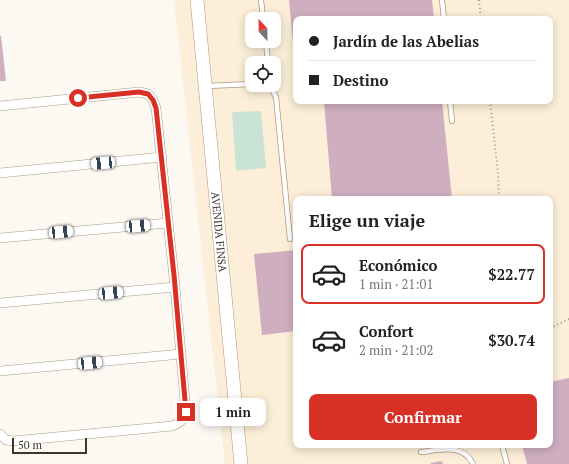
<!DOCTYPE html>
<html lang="es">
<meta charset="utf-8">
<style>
:root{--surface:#fff;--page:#f2f2f2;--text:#222;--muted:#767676;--line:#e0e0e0;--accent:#d93025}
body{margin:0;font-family:"PT Serif",serif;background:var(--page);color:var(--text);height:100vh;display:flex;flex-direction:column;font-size:15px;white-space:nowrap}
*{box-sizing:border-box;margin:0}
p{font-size:13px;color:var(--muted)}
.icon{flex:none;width:22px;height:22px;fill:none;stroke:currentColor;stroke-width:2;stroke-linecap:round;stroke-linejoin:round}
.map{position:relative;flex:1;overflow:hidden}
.panel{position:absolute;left:293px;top:196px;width:260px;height:252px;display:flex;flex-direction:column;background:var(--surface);border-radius:8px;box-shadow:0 2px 10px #0003}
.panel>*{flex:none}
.banner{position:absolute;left:293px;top:16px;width:260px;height:88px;border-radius:8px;box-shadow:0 2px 10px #0003;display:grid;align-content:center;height:88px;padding:0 16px;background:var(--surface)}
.needle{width:26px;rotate:338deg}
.controls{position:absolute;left:245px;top:12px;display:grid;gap:8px}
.controls a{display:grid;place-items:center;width:36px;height:36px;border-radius:8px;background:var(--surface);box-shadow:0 2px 10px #0003;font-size:20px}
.scale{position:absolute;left:12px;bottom:10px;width:75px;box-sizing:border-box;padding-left:4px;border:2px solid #3d362a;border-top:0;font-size:11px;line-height:14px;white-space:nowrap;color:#3d362a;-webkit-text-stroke:3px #fff;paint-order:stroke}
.end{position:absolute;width:18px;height:18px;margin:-9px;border:5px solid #d93025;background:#fff;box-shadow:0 0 0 2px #fff}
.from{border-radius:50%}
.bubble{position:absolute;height:28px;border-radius:8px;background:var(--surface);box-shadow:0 2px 10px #0003;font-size:13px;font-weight:800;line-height:28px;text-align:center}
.car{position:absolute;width:12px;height:24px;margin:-12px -6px;border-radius:5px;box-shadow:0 0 3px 1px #0007;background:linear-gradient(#fff 24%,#345 0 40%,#fff 0 76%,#345 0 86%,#fff 0)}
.banner b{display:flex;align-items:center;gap:14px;height:38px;font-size:15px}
.banner b+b{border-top:1px solid var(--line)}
.banner i{width:10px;height:10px;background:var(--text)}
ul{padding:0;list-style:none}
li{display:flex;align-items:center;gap:12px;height:60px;margin:0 8px 6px;padding:0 8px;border:2px solid transparent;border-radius:8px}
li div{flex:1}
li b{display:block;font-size:15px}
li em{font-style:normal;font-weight:800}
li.selected{border-color:var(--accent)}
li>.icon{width:36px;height:36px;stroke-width:1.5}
h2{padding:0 16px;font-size:18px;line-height:48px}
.action{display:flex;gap:8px;margin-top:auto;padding:8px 16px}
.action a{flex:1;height:46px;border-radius:8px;background:var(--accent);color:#fff;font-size:16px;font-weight:800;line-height:46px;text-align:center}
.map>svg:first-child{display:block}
</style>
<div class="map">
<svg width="569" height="464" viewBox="0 0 569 464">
<rect width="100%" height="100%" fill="#fcf8f2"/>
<path fill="#fceed8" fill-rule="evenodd" d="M174 0H569V464H225ZM252 19H274V41H252ZM296 19H550V101H296ZM252 63H274V85H252ZM296 199H550V445H296Z"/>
<polygon fill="#c9e3d4" points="261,111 266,168 236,171 232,112"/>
<g fill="#cfaec0">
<polygon points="289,0 432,0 434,19 296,19 296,65 295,65"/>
<polygon points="0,36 1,36 6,81 0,81"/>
<polygon points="324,101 442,101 452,199 332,199"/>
<polygon points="296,250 296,331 262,335 254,254"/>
<polygon points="569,378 569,464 527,464 522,445 550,445 550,382"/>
<polygon points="442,461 443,464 431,464 431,463"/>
</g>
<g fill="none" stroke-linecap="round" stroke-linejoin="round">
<g stroke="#ac9a7e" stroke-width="6">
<g id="lane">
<polyline points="261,0 263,19"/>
<polyline points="442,0 444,19"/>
<polyline points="266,41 268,63"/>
<polyline points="265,85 271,88 276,97 290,239"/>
<polyline points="207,86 252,84"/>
<polyline points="450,101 452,121"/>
<polyline points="502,445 507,464"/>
<path d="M421 452C440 450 463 443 473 464"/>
</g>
</g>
<g stroke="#ac9a7e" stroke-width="10">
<g id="street">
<path d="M0 106 139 92 148 94 153 100 156 108 175 287 186 413C183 420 180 423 172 426L14 441 6 440 0 434"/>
<polyline points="0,173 162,157"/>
<polyline points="0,238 168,223"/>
<polyline points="0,303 175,287"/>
<polyline points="0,371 181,354"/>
</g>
</g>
<g stroke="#ac9a7e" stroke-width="14">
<g id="secondary">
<path id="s1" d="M197 0 241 464"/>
</g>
</g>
<g stroke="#9c968d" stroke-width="2" stroke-dasharray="1 3" stroke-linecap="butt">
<polyline points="479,0 481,19"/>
<polyline points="490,101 498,173 499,199"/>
<polyline points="550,328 569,319"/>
</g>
<use href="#lane" stroke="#fff" stroke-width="4.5"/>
<use href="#street" stroke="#fff" stroke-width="9"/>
<use href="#secondary" stroke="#fff" stroke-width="13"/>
</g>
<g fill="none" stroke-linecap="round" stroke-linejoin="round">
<polyline stroke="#d93025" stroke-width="5" points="78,98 139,92 148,94 153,100 156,108 174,275 186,412"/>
</g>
<g text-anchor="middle" stroke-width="3.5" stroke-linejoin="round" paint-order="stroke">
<g font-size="11" fill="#3d362a" stroke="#fff">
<text dy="4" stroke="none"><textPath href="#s1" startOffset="233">AVENIDA FINSA</textPath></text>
</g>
</g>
</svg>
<div class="controls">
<a><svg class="needle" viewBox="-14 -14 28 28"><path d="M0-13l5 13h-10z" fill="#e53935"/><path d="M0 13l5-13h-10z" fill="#767676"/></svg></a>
<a><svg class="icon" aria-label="locate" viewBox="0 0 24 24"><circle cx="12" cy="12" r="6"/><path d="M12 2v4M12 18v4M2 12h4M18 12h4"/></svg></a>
</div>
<div class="scale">50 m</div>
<i class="end from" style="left:78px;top:98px"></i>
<i class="end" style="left:186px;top:412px"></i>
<div class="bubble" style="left:200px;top:398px;width:66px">1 min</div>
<i class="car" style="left:103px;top:163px;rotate:265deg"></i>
<i class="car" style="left:138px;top:226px;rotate:85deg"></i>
<i class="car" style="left:61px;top:232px;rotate:85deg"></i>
<i class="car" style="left:111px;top:293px;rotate:85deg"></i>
<i class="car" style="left:90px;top:363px;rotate:85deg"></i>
<div class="banner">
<b><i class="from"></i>Jardín de las Abelias</b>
<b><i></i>Destino</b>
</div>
<section class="panel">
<h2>Elige un viaje</h2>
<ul>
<li class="selected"><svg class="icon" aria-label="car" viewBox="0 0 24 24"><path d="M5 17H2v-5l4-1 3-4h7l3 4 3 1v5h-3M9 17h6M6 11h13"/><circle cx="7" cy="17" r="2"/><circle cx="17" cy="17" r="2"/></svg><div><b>Económico</b><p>1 min · 21:01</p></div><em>$22.77</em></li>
<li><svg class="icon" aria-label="car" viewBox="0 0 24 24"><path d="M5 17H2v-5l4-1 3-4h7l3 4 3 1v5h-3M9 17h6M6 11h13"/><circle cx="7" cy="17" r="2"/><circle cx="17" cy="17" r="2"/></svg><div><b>Confort</b><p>2 min · 21:02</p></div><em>$30.74</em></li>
</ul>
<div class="action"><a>Confirmar</a></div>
</section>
</div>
